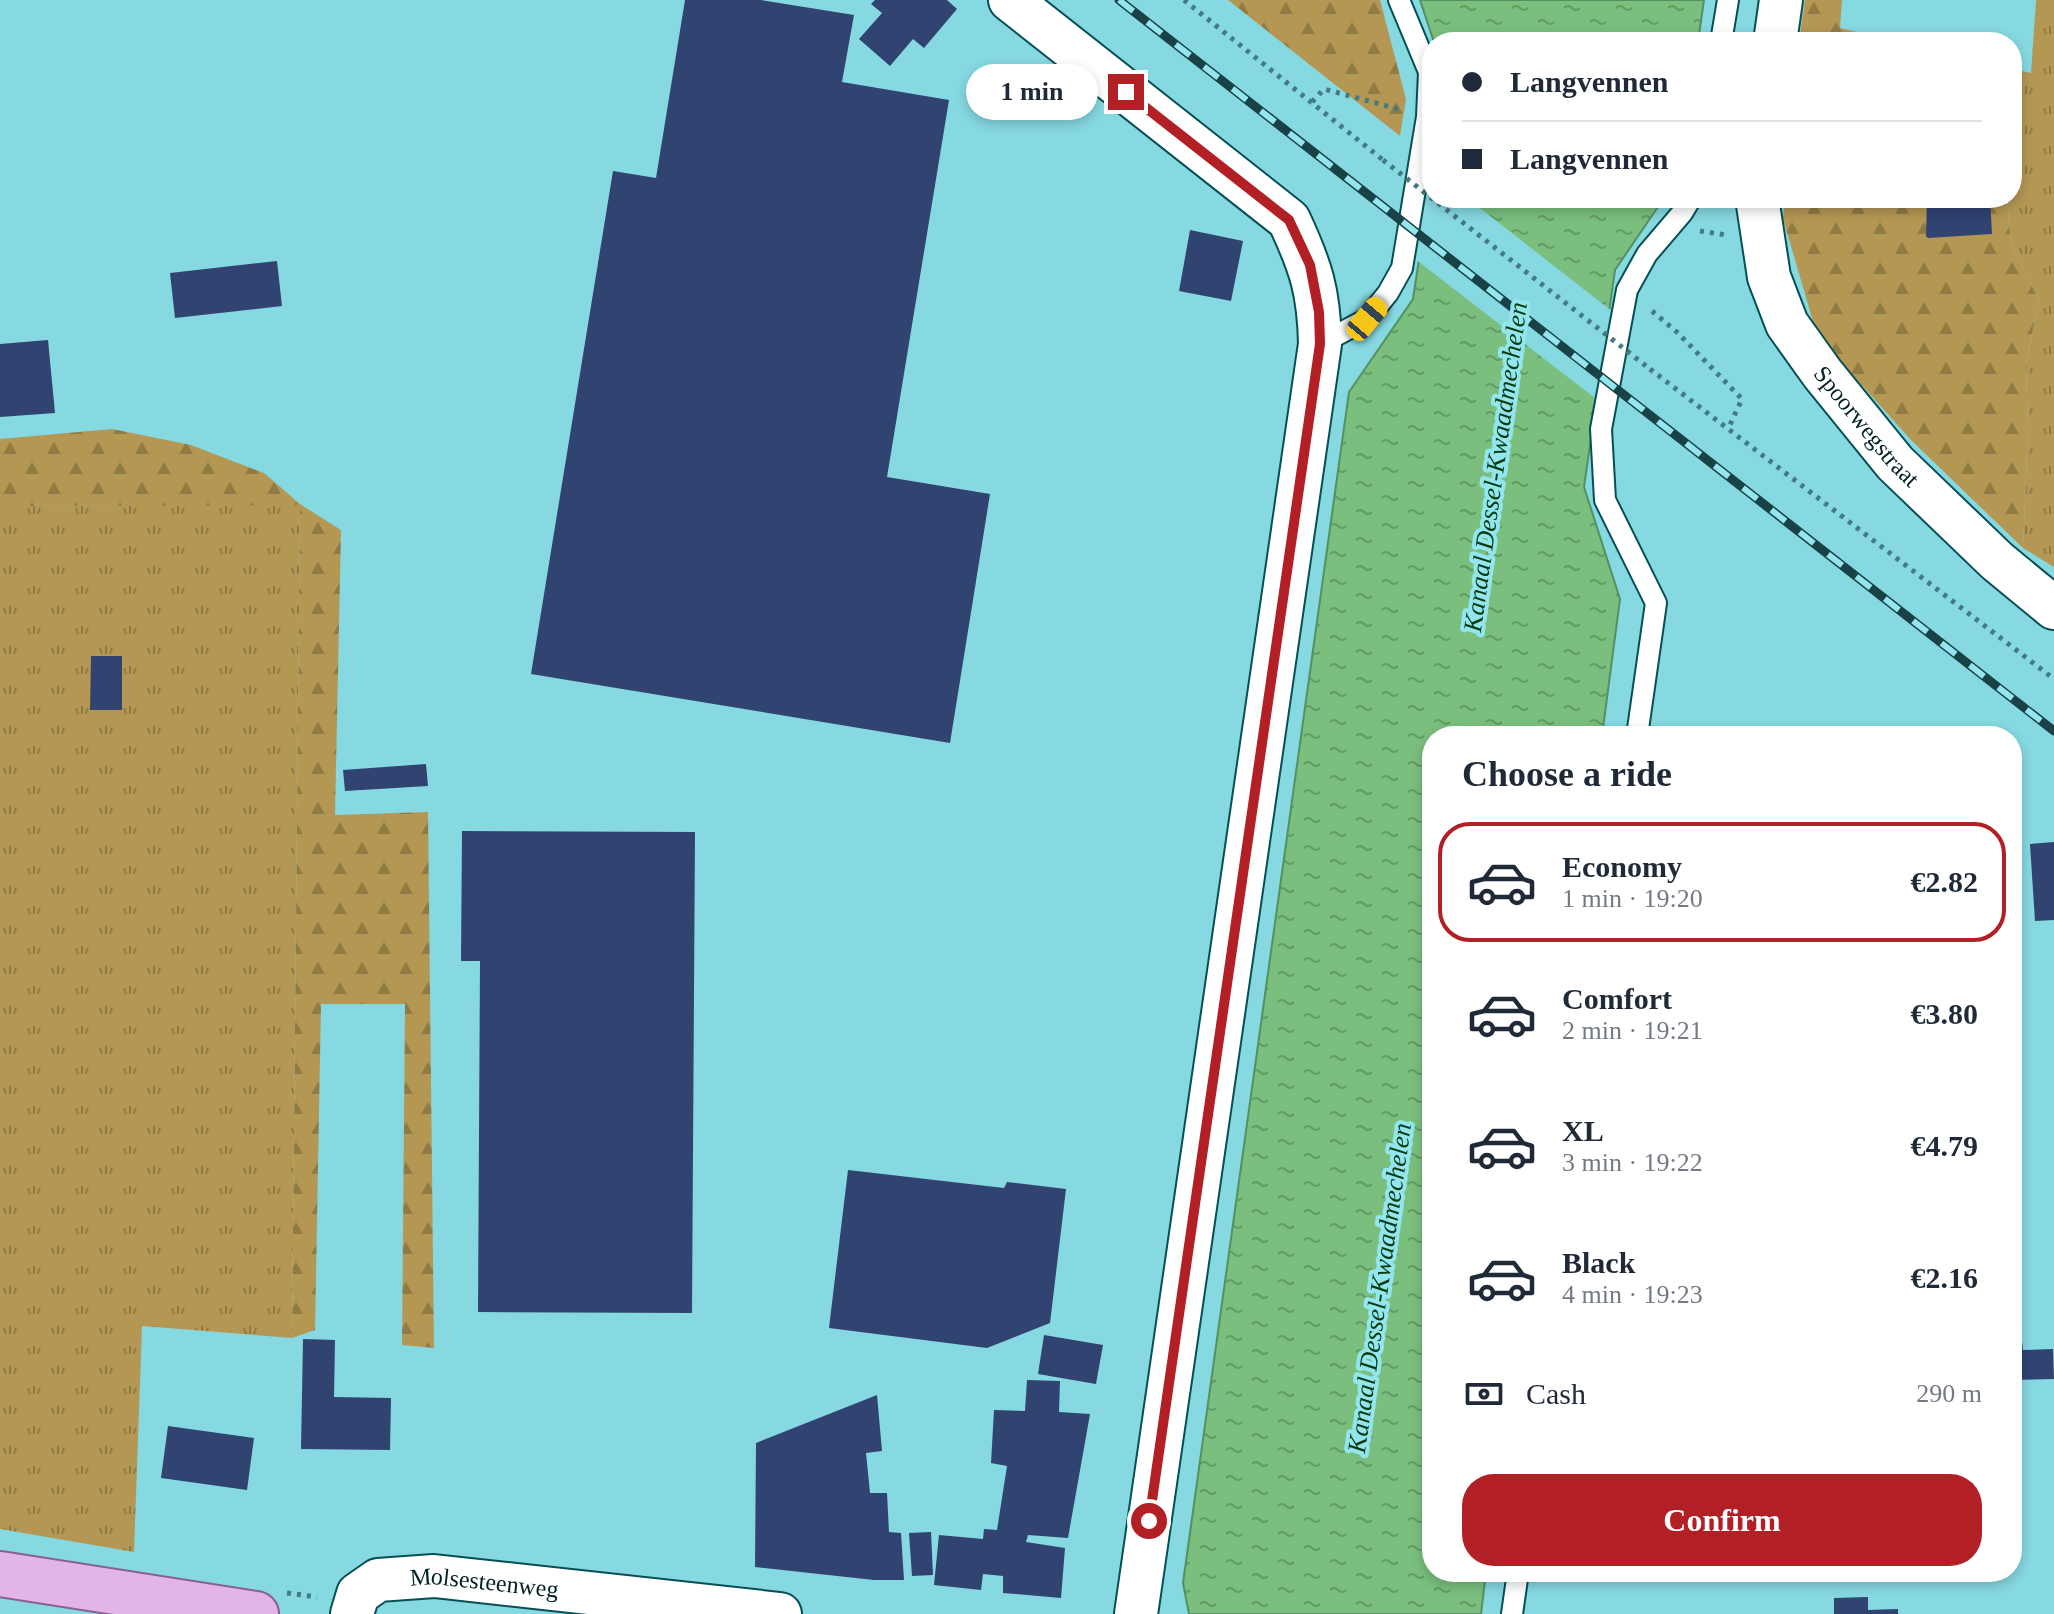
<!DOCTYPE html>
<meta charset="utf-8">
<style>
:root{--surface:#fff;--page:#f2f2f3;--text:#1f2937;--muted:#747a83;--line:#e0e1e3;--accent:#b22026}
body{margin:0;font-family:Georgia,serif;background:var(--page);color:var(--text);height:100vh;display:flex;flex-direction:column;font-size:30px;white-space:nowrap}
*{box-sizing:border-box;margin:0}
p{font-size:26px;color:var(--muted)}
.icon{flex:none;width:44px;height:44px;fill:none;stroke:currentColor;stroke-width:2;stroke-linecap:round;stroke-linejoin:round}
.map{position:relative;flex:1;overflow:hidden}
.sheet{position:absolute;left:1422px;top:726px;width:600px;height:856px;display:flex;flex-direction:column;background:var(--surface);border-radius:32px;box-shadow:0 4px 12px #0003}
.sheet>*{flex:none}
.top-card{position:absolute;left:1422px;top:32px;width:600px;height:176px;border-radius:32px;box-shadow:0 4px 12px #0003;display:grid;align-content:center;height:176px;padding:0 40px;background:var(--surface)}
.end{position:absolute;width:36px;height:36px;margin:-18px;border:10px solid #b22026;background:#fff;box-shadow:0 0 0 4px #fff}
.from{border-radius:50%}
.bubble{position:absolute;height:56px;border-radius:28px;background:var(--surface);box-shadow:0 4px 12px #0003;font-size:26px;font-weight:800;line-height:56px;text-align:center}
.car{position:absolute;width:24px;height:48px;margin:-24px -12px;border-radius:10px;box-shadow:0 0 6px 2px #0007;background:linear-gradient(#f5c518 24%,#345 0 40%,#f5c518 0 76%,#345 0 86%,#f5c518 0)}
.top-card b{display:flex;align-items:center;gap:28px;height:76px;font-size:30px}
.top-card b+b{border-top:2px solid var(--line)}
.top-card i{width:20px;height:20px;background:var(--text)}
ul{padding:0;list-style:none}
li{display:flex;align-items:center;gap:24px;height:120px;margin:0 16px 12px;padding:0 24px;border:4px solid transparent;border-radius:32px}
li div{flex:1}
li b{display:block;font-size:30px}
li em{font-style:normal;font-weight:800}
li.selected{border-color:var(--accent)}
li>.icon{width:72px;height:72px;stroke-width:1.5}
h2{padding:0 40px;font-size:36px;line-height:96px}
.pay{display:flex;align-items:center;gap:20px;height:88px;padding:0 40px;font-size:30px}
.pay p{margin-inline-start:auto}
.action{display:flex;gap:16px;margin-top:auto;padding:16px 40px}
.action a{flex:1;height:92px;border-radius:32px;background:var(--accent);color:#fff;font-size:32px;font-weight:800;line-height:92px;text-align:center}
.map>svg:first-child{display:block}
</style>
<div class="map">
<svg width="2054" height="1614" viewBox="0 0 2054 1614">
<defs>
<pattern id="grass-tufts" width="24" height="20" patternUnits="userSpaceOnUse" patternTransform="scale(2)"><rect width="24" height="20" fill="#b59754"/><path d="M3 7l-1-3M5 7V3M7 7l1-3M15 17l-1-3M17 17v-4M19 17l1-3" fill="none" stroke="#917b45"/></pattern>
<pattern id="forest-firs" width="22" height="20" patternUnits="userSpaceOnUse" patternTransform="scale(2)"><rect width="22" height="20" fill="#b59754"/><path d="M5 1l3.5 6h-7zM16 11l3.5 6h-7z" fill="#917b45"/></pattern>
<pattern id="water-ripples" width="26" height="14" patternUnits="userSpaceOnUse" patternTransform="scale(2)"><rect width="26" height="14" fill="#7abf7d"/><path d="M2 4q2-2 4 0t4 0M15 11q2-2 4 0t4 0" fill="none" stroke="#629b66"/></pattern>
</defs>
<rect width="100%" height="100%" fill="#86d8e1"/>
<g fill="url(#grass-tufts)">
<polygon points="2036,0 2054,0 2054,567 2023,548 2028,431 2026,363 2039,300 2011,245 2007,198 2012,198 2012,110 2031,73"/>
<polygon points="300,504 292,1338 142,1326 134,1552 0,1529 0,506"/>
</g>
<g fill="url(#forest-firs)">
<polygon points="1228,0 1380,0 1406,99 1400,136"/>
<polygon points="1805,0 1842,0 1840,28 1899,42 1799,42"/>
<polygon points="2012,69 2031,73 2012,110"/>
<polygon points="1785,198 2007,198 2011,245 2039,300 2026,363 2028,431 2023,548 1911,440 1817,335 1783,219"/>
<polygon points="112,429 191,445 264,473 300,504 341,530 335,815 428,812 434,1348 402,1345 405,1004 321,1004 315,1330 292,1338 300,505 0,506 0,439"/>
</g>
<g fill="url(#water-ripples)" stroke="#558f62" stroke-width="2">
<polygon points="1420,0 1704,0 1698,42 1434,42"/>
<polygon points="1432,174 1432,198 1664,198 1615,270 1584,487 1620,599 1602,736 1432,736 1432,1572 1486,1572 1481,1614 1189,1614 1183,1583 1349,392 1413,299"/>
</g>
<polygon fill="#86d8e1" points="1432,170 1432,198 1467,198 1613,312 1600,402 1415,259 1428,174"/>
<g fill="#304371">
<polygon points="685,0 761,0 854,15 842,82 949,100 887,477 990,494 950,743 531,674 613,171 656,178"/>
<polygon points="875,0 947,0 957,9 924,48 913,39 890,66 859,39 882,13 871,4"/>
<polygon points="1927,198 1990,198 1992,234 1928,238 1926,236"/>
<polygon points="1190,230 1243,241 1231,301 1179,291"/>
<polygon points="277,261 282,306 175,318 170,273"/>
<polygon points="48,340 55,413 0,417 0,344"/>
<polygon points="91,656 122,656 122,710 90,710"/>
<polygon points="426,764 428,786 345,791 343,770"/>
<polygon points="462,831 695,832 692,1313 478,1312 480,961 461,961"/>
<polygon points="2054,842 2054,920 2035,921 2030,844"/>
<polygon points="848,1170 1004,1188 1007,1182 1066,1189 1050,1323 987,1348 829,1328"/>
<polygon points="2012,1267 2014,1267 2023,1350 2053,1349 2054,1379 2012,1380"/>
<polygon points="1044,1335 1103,1345 1096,1384 1038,1374"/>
<polygon points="303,1339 335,1340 334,1397 391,1398 390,1450 301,1449"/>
<polygon points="1027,1380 1060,1381 1059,1412 1090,1414 1068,1538 1028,1535 1026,1542 1065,1548 1061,1598 1003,1593 1003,1576 983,1574 981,1590 934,1585 939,1535 983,1539 984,1529 997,1530 1007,1466 991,1463 994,1410 1025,1411"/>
<polygon points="877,1395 882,1451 866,1453 870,1493 887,1493 889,1532 901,1533 904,1580 874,1580 755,1567 756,1443"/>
<polygon points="168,1426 254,1438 247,1490 161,1478"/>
<polygon points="931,1532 933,1575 912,1576 909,1533"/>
<polygon points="1868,1597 1868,1610 1898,1609 1898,1614 1834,1614 1834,1598"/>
</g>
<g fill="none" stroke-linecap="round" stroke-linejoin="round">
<g stroke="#054f55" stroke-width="24">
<g id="lane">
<polyline points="1721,42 1728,0"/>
<polyline points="1320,344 1367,319 1388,293 1402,268 1427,117 1429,72 1399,0"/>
<polyline points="1637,736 1656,603 1605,500 1601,429 1627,290 1647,254 1682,213 1691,198"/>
<polyline points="1512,1614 1518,1572"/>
</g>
</g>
<g stroke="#054f55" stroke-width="46">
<g id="street">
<path d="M1010 0 1289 220C1311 267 1319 292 1320 344L1136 1614"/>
<polyline points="1775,42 1781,0"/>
<path id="s1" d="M1757 198 1769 277 1787 324 1822 373 1895 463 1997 561 2054 608"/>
<path id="s2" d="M352 1614 358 1594 378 1580 434 1576 780 1614"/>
</g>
</g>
<g stroke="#886097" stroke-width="48">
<polyline id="primary" points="0,1574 256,1614"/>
</g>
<g stroke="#437b82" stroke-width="5" stroke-dasharray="4 6" stroke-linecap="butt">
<polyline points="1184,0 1383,160"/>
<polyline points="1312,102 1324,89 1402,110"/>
<polyline points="1700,231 1726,235"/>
<polyline points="1652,311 1678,333 1742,399 1728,429"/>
<polyline points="1650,369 2054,679"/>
<polyline points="287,1593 317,1597"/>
</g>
<use href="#lane" stroke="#fff" stroke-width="20"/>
<use href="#street" stroke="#fff" stroke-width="42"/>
<use href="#primary" stroke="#e3b4e6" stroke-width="44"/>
<g stroke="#194247" stroke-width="9">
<polyline id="rail" points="1119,0 2054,731"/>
</g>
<use href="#rail" stroke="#93e5ee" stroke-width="6" stroke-dasharray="18" stroke-linecap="butt"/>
<polyline stroke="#437b82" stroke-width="5" stroke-dasharray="4 6" stroke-linecap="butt" points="1383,160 1650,369"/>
</g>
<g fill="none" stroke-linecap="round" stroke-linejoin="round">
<polyline stroke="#b22026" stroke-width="10" points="1126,92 1289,220 1310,265 1319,312 1320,344 1149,1521"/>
</g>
<g text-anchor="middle" stroke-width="8" stroke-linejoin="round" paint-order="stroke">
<g font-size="24" fill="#002024" stroke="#93e5ee">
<text dy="8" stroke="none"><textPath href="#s1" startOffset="260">Spoorwegstraat</textPath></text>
<text dy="8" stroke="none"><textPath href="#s2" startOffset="152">Molsesteenweg</textPath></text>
</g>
<g font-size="26" font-style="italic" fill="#063a0f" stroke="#93e5ee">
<text transform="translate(1495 467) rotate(-82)" y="9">Kanaal Dessel-Kwaadmechelen</text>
<text transform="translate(1379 1288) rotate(-82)" y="9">Kanaal Dessel-Kwaadmechelen</text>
</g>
</g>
</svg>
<i class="end from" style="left:1149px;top:1521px"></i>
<i class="end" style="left:1126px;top:92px"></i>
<div class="bubble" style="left:966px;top:64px;width:132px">1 min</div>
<i class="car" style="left:1367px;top:319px;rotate:40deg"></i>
<div class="top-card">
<b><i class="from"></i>Langvennen</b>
<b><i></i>Langvennen</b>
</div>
<section class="sheet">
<h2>Choose a ride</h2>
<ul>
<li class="selected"><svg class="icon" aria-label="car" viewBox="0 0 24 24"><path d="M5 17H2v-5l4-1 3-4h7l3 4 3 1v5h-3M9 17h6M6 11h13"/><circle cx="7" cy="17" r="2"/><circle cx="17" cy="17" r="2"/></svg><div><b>Economy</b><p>1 min · 19:20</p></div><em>€2.82</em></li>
<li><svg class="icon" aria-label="car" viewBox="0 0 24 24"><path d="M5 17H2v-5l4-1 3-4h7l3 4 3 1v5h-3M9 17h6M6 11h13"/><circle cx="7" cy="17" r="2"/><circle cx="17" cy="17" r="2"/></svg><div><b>Comfort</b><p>2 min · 19:21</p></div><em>€3.80</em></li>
<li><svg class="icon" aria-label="car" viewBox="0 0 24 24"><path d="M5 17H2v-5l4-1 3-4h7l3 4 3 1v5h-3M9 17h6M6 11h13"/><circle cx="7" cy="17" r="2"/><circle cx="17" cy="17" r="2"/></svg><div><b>XL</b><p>3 min · 19:22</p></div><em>€4.79</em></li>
<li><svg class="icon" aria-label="car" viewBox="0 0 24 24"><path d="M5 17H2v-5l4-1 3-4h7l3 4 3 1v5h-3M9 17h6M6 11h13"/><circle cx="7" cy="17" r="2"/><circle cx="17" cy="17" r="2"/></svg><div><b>Black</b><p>4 min · 19:23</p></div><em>€2.16</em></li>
</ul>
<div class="pay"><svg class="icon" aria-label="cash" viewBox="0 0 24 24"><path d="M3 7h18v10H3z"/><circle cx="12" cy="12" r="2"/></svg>Cash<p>290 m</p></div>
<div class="action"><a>Confirm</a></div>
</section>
</div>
